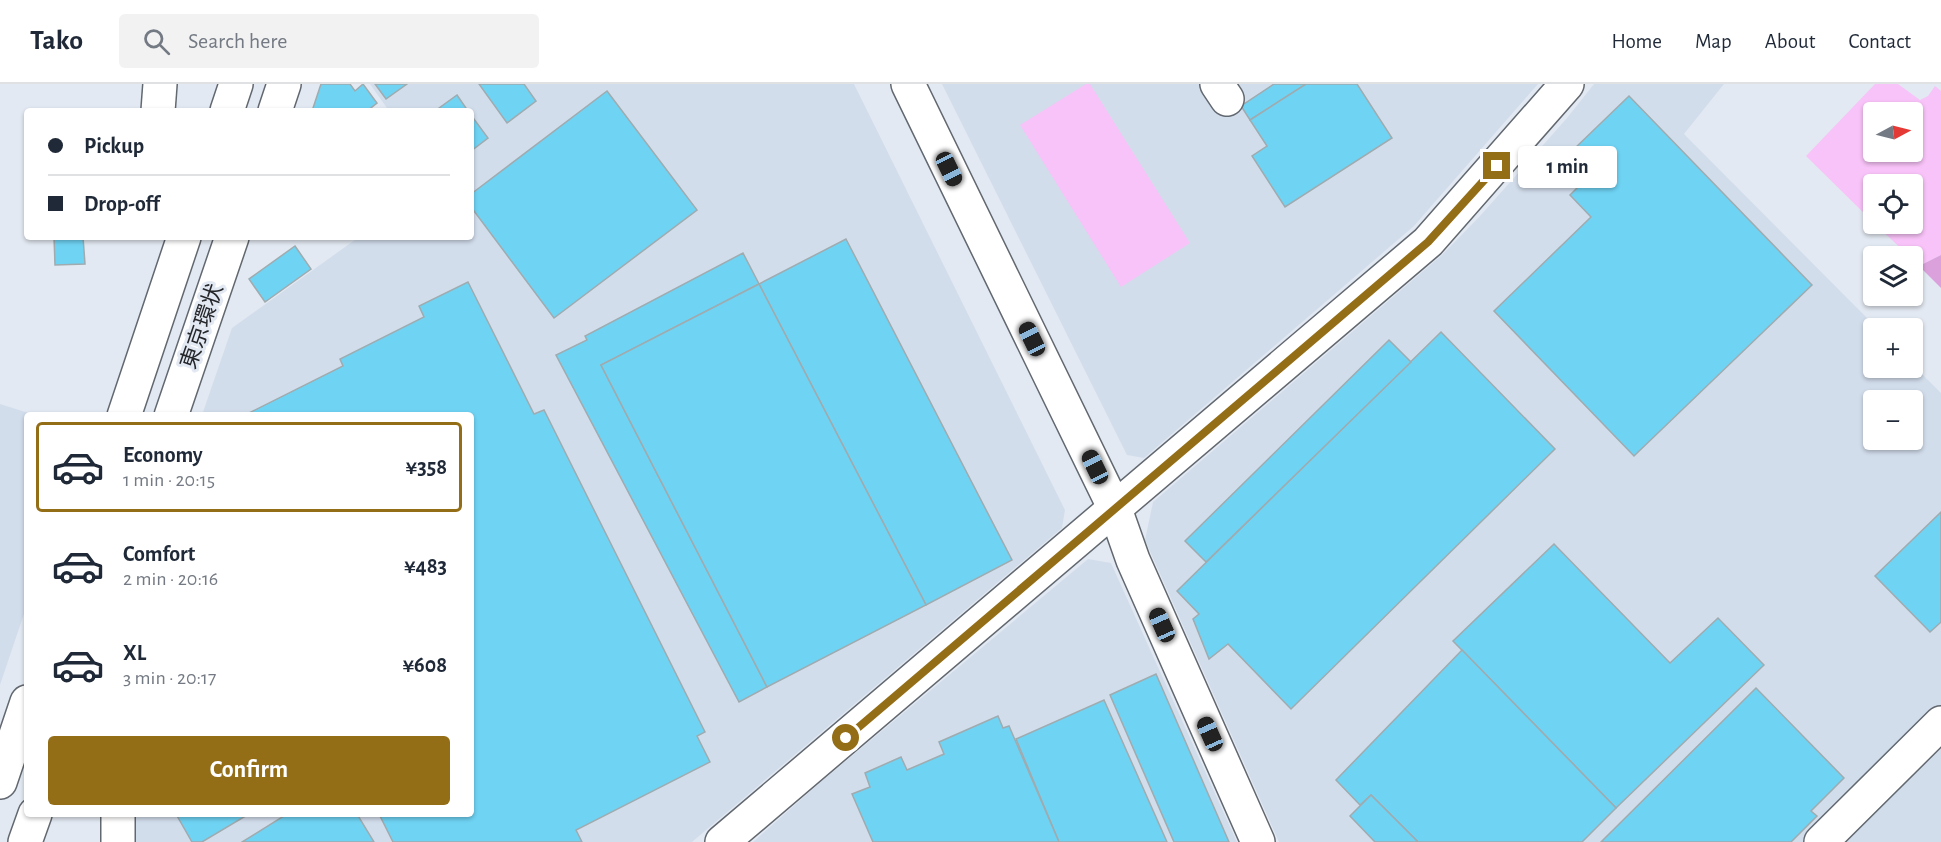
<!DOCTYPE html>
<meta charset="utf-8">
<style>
:root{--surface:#fff;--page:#f2f2f3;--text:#1f2937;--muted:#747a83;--line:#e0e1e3;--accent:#946e17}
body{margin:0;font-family:"Alegreya Sans","Noto Sans JP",sans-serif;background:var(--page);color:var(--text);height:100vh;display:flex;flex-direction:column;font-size:22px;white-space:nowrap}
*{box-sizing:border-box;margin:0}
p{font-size:20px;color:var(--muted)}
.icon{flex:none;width:33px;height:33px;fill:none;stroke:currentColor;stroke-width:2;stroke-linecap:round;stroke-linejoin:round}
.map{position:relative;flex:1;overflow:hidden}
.sheet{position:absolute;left:24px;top:328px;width:450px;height:405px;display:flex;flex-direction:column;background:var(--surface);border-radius:6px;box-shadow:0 2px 4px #0004}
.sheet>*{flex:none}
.hud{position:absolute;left:24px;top:24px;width:450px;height:132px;border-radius:6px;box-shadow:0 2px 4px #0004;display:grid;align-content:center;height:132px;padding:0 24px;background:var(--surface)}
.needle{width:39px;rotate:83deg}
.fabs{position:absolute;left:1863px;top:18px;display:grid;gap:12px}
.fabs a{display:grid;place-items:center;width:60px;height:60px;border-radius:6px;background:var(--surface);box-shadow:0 2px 4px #0004;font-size:30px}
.end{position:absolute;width:27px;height:27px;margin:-14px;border:8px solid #946e17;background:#fff;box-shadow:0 0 0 3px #fff}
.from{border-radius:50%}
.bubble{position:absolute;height:42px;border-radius:6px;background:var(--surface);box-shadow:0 2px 4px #0004;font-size:20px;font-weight:600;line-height:42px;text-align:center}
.car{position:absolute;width:18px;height:36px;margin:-18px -9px;border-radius:8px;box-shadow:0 0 4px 2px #0007;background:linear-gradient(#222 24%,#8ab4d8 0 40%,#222 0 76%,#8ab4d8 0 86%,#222 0)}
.hud b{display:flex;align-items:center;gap:21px;height:57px;font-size:22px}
.hud b+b{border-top:2px solid var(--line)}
.hud i{width:15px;height:15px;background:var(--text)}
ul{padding:10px 0 0;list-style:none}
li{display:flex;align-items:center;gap:18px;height:90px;margin:0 12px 9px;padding:0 12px;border:3px solid transparent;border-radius:6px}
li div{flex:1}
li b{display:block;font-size:22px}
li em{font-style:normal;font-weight:600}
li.selected{border-color:var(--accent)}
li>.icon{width:54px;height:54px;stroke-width:1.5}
.primary-button{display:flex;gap:12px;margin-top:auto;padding:12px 24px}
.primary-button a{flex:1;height:69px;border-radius:6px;background:var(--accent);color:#fff;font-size:24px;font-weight:600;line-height:69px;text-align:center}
header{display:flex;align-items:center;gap:36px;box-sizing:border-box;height:84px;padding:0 30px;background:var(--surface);border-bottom:2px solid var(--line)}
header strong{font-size:28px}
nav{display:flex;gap:33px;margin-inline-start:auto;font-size:21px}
.search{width:420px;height:54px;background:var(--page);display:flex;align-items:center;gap:15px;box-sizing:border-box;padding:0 21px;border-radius:6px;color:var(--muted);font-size:22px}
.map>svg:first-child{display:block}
</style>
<header>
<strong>Tako</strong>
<div class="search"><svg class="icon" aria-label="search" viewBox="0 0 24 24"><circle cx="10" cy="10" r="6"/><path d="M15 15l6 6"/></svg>Search here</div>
<nav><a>Home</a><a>Map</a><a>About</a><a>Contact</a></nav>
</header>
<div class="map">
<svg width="1941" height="758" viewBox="0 0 1941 758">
<rect width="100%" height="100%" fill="#e3e9f2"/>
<g fill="#d2ddec" fill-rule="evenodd">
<polygon points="370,0 854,0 1065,426 1062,444 692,758 125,758 126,731 471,730 471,332 202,331 232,244 359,153 471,153 471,27 389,27"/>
<polygon points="942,0 1538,0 1414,142 1144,374 1127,371"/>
<path d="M1594 0H1724L1684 50 1877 244H1874V284H1912L1913 281 1941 309V758H1279L1145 456 1153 418 1442 171 1480 132 1567 34ZM1874 316H1912V356H1874Z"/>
<polygon points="0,320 35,331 27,332 27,521 0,601"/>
<polygon points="1088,475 1111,479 1237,758 753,758 823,696"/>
</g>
<g fill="#f8c3f8" fill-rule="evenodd">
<polygon points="1086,0 1090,0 1190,159 1121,203 1020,41"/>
<path d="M1875 0H1898L1920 16 1928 12 1935 2 1941 7V171L1919 182 1913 176 1912 172H1909L1875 140H1912V100H1874L1873 138 1806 72ZM1874 28H1912V68H1874Z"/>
</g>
<polygon fill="#dba1dc" points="1941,171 1941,204 1919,182"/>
<g fill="#6fd3f4" stroke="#9fabaf" stroke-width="1.5">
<polygon points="321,0 350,0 355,7 363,0 377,19 367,27 312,27"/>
<polygon points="375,0 407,0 386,15"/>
<polygon points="479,0 524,0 536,17 507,39"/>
<polygon points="1274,0 1306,0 1250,36 1241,22"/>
<polygon points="1306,0 1357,0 1392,54 1285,123 1252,72 1267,62 1250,36"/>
<polygon points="607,7 697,126 554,234 471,123 471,110"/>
<polygon points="457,11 468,27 435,27"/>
<polygon points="1629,12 1812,201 1634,372 1494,227 1591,133 1570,111 1593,88 1572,67"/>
<polygon points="471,31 488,54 471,67"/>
<polygon points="54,153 83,153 85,180 55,181"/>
<polygon points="846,155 1012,476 926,521 759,200"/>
<polygon points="295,162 311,185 265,218 249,195"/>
<polygon points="743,169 759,200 601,281 767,603 739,618 556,271 587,256 585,252"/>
<polygon points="468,198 534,330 544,326 705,648 697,652 710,678 576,746 582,758 393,758 379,730 471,730 471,332 247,330 343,282 340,275 424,233 419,222"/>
<polygon points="759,200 926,521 767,603 601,281"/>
<polygon points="1441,248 1555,365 1291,625 1228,560 1209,575 1193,535 1199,530 1177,507"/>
<polygon points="1389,256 1411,278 1206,478 1185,457"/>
<polygon points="1941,428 1941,538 1930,548 1875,492"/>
<polygon points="1554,460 1670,579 1718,534 1764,581 1616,724 1453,557"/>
<polygon points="1462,566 1616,724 1582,758 1418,758 1371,711 1360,721 1336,696"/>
<polygon points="1156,590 1229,758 1174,758 1110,611"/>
<polygon points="1756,604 1844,694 1811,727 1817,732 1791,758 1601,758"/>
<polygon points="1104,616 1167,758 1059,758 1016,655"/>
<polygon points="998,632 1003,644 1009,642 1059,758 873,758 852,710 870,703 865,689 901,673 907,686 944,670 939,658"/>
<polygon points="1371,711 1418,758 1375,758 1350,732"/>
<polygon points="176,730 249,730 202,758 192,758"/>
<polygon points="287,730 357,730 374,758 242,758"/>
</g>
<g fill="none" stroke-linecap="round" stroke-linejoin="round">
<g stroke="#626870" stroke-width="36">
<g id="minor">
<polyline points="908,0 1115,425 1133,476 1258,758"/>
<polyline points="1217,0 1227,15"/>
<polyline points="158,27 160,0"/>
<polyline points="118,758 118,730"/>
<polyline points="722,758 1428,158 1567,0"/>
<polyline points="1821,758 1941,639"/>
</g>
</g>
<g stroke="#626870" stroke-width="36">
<g id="highway">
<polyline points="227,27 236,0"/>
<polyline points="275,27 284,0"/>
<polyline points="124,332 184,153"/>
<polyline points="171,332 232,153"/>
<polyline points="0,698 27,618"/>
<polyline points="25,758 35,730"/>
</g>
</g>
<use href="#minor" stroke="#fff" stroke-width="33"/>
<use href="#highway" stroke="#fff" stroke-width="33"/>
</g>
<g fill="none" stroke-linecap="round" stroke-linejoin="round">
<polyline stroke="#946e17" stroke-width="8" points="846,654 1428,158 1497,82"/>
</g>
<g text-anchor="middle" stroke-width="6" stroke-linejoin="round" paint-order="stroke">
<g font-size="22" fill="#24262a" stroke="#e3e9f2">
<text transform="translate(201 242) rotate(-71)" y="8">東京環状</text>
</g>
</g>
</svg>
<div class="fabs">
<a><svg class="needle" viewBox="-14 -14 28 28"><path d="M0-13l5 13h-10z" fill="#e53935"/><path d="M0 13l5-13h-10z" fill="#747a83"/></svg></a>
<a><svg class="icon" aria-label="locate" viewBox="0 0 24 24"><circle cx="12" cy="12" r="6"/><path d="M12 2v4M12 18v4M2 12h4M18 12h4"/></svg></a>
<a><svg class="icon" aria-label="layers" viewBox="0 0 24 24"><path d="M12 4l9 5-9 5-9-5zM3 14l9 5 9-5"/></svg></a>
<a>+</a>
<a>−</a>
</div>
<i class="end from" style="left:846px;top:654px"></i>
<i class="end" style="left:1497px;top:82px"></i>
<div class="bubble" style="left:1518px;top:62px;width:99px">1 min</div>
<i class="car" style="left:949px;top:85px;rotate:154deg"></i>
<i class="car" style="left:1032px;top:255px;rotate:334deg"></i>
<i class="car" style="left:1095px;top:383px;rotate:334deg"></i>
<i class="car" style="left:1162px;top:541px;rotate:336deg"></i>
<i class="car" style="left:1210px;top:650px;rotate:336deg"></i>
<div class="hud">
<b><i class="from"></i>Pickup</b>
<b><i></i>Drop-off</b>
</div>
<section class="sheet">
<ul>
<li class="selected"><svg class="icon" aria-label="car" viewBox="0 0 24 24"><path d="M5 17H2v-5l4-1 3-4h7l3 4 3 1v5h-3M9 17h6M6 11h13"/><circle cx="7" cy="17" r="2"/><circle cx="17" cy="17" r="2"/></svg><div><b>Economy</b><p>1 min · 20:15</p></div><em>¥358</em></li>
<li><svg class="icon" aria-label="car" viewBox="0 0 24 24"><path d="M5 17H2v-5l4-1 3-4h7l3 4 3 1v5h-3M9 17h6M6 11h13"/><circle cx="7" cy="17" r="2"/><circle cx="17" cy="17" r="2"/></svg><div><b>Comfort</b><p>2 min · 20:16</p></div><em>¥483</em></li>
<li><svg class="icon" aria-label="car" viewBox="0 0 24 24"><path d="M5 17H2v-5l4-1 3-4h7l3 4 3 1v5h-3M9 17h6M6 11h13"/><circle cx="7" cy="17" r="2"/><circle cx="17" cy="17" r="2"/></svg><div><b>XL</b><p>3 min · 20:17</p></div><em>¥608</em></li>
</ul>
<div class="primary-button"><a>Confirm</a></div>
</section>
</div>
